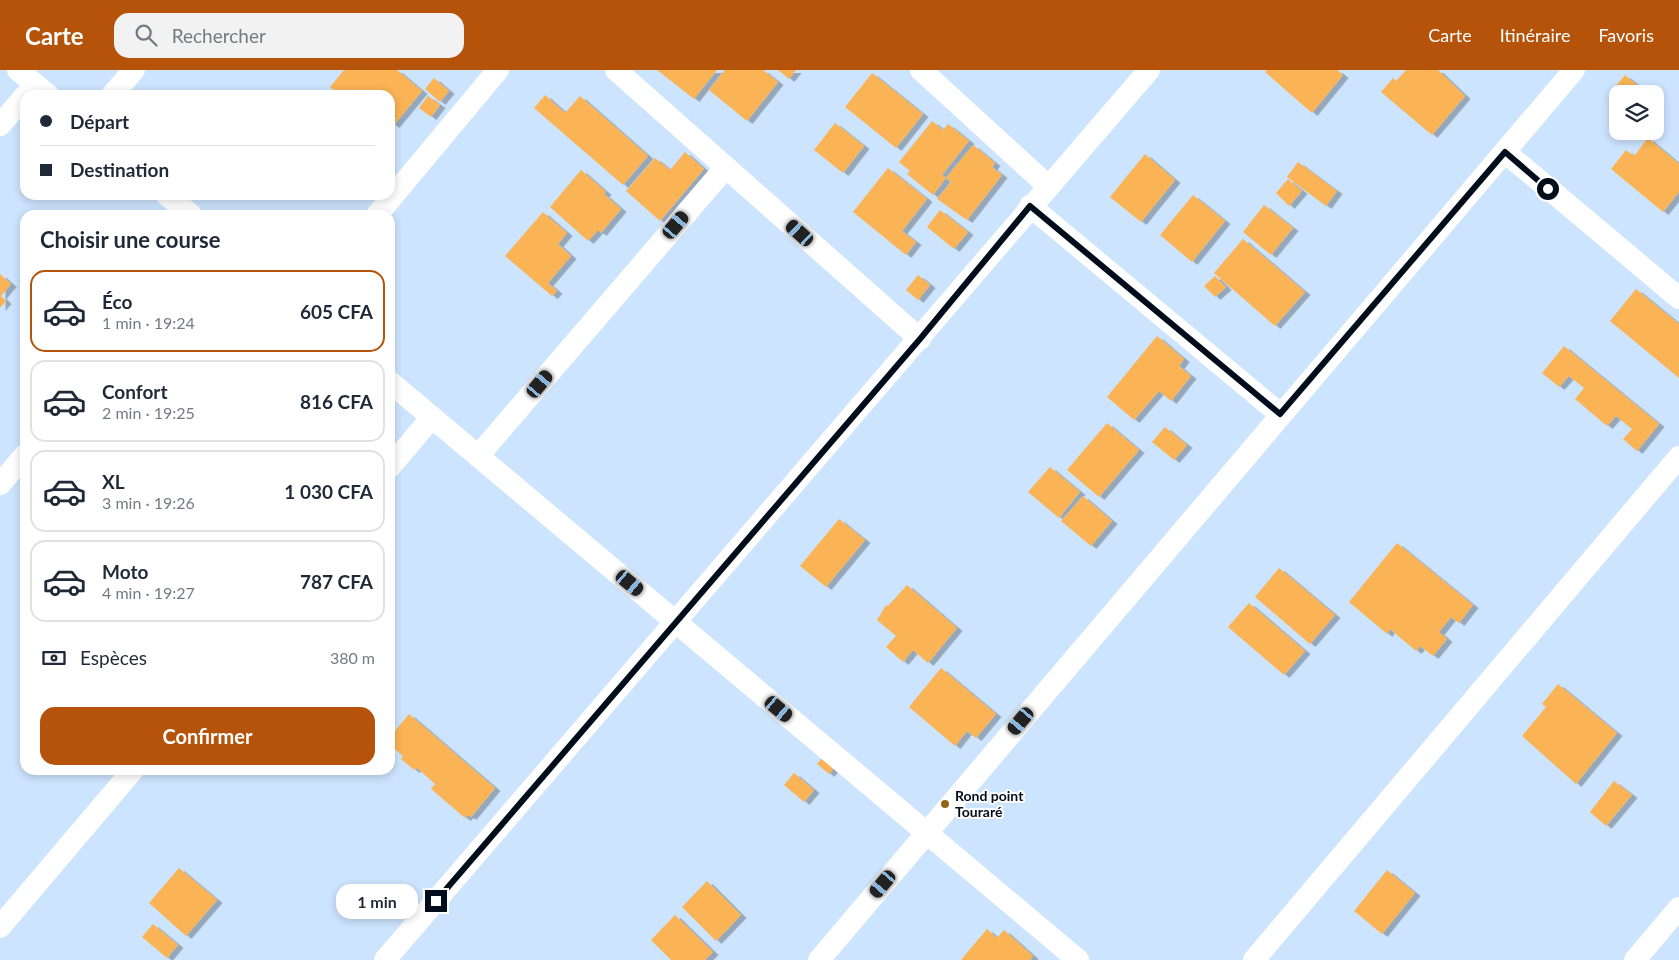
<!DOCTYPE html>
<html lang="fr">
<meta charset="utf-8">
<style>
:root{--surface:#fff;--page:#f2f2f3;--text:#1f2937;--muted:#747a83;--line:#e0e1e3;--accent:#b45309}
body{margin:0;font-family:Lato,sans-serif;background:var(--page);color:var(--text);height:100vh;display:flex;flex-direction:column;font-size:19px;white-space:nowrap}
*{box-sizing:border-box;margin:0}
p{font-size:16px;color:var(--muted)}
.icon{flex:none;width:28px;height:28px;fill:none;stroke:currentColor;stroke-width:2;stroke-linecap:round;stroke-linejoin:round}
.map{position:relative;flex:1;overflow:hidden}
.sheet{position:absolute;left:20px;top:140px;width:375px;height:565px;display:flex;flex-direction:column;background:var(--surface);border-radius:15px;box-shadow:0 2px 8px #0003}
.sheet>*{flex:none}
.guide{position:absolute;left:20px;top:20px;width:375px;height:110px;border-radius:15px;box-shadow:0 2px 8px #0003;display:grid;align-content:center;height:110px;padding:0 20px;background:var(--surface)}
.tools{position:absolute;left:1609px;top:15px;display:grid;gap:10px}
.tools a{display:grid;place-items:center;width:55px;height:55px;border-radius:10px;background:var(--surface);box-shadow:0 2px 8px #0003;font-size:25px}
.end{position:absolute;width:22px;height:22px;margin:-11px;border:6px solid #020d1b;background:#fff;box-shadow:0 0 0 2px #fff}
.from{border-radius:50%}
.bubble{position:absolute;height:35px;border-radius:15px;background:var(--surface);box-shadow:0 2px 8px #0003;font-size:16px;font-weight:700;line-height:35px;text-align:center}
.car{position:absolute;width:15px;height:30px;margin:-15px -8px;border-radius:6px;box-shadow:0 0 4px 1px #0007;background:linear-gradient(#222 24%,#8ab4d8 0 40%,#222 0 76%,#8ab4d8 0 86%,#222 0)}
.guide b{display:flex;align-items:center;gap:18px;height:48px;font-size:19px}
.guide b+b{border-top:1px solid var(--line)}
.guide i{width:12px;height:12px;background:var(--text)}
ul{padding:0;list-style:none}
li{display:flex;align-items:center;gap:15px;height:82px;margin:0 10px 8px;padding:0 10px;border:2px solid var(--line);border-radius:15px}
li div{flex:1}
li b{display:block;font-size:19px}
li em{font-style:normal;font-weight:700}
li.selected{border-color:var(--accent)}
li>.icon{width:45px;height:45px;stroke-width:1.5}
h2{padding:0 20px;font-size:22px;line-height:60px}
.pay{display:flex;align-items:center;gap:12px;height:55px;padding:0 20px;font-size:19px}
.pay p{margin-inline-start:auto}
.primary-button{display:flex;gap:10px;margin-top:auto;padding:10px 20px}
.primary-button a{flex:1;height:58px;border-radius:15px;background:var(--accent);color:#fff;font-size:20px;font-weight:700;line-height:58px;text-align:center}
header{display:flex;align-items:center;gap:30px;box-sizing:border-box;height:70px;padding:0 25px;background:var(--accent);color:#fff}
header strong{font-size:24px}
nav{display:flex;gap:28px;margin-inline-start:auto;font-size:18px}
.search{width:350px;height:45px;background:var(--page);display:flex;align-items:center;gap:12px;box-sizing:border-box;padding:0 18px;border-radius:15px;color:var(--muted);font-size:19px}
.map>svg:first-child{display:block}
</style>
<header>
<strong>Carte</strong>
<div class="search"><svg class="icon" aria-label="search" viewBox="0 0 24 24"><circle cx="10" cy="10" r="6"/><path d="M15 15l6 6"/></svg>Rechercher</div>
<nav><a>Carte</a><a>Itinéraire</a><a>Favoris</a></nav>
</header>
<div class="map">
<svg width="1679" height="890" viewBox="0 0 1679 890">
<defs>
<filter id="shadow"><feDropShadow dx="5.5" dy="3" stdDeviation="0" flood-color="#0004"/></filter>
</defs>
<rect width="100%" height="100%" fill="#cde4fe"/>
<g fill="#fab354" filter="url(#shadow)">
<polygon points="344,0 397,0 422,21 394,55 390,52 390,25 340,25 330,17"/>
<polygon points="657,0 717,0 694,29"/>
<polygon points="725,0 763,0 778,12 747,51 709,20"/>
<polygon points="778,0 796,0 789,9"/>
<polygon points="1267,0 1337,0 1343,5 1312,43 1265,2"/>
<polygon points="1406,0 1438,0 1465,26 1432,65 1381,22 1393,8 1396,11"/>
<polygon points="872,3 923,44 896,78 845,37"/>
<polygon points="1625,5 1648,24 1622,24 1614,18"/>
<polygon points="434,8 449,21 440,32 425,19"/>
<polygon points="545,25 565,43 580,26 648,86 623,115 534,38"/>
<polygon points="428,26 440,35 431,47 419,38"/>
<polygon points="932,51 943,60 948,54 969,71 942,105 946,108 933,125 907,104 910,101 899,92"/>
<polygon points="835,53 864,76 843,103 814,80"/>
<polygon points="1648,68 1679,94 1679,122 1663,142 1611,99 1626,80 1634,86"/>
<polygon points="973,75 995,93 992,97 1002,105 967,150 937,129 951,112 946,108"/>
<polygon points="685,82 704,99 660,151 626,121 655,88 670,100"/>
<polygon points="1145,84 1175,110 1141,152 1110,127"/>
<polygon points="1298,92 1337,121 1326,136 1287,107"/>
<polygon points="888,98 927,129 902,161 916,172 906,185 853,142"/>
<polygon points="581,100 606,122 604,124 621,139 601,163 598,160 588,171 550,137"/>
<polygon points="1288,109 1302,121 1289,136 1276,123"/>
<polygon points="1193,125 1225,151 1192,192 1160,165"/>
<polygon points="1264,135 1293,158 1271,185 1243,162"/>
<polygon points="940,140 968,162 954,179 927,157"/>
<polygon points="543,142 567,163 558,174 571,186 548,213 557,221 552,226 505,186"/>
<polygon points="1243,169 1305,222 1275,256 1214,203"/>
<polygon points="0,204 11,214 1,226 6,231 0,238"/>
<polygon points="918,205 930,215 918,230 906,220"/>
<polygon points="1215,206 1226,217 1215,227 1204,216"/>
<polygon points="1636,219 1679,254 1679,308 1610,251"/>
<polygon points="1157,266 1184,289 1179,296 1191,306 1171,331 1159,321 1134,350 1107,327"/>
<polygon points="1564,276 1659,354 1637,381 1623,369 1632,359 1616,346 1607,356 1575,329 1584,318 1569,306 1559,317 1542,303"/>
<polygon points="1107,353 1139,380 1099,427 1067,400"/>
<polygon points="1165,357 1187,375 1174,390 1152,372"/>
<polygon points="1050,397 1080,422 1059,448 1028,422"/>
<polygon points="1083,426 1112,451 1091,476 1061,451"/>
<polygon points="839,449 865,470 826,517 800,496"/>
<polygon points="1397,473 1473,535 1459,553 1451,547 1439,562 1447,569 1433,586 1420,576 1416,581 1390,559 1387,564 1349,532"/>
<polygon points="1279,498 1335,545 1310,574 1255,527"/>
<polygon points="907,515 957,558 928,593 913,580 903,592 886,577 896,566 877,550 886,535 888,536"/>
<polygon points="1249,533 1305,581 1284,605 1228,557"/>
<polygon points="941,598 996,644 976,668 967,661 955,676 909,637"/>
<polygon points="1558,614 1617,663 1576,714 1522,666 1546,637 1542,634"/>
<polygon points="409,644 495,718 471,747 468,745 465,748 431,719 435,714 417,698 414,700 401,689 403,686 390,675 390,667"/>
<polygon points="828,681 840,690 829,704 817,694"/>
<polygon points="794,703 814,720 804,732 784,715"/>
<polygon points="1614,711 1632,725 1606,756 1590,742"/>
<polygon points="179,798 217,830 186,866 149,833"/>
<polygon points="1387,800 1415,823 1382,864 1354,841"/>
<polygon points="707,811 741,845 716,871 682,837"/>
<polygon points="675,845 713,882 705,890 671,890 651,870"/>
<polygon points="153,854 178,875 167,888 142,867"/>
<polygon points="987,859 997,868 1004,860 1033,886 1030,890 961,890"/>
</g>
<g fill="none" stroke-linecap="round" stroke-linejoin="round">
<g stroke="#fff" stroke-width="22">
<polyline points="18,0 48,25"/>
<polyline points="616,0 920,269"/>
<polyline points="921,0 1048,116"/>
<polyline points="112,25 134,0"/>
<polyline points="0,55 25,26"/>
<polyline points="1505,82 1679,228"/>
<polyline points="167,125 191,145"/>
<polyline points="1030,136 1280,344"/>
<polyline points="377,145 498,0"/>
<polyline points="390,312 1078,890"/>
<polyline points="478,386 726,97"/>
<polyline points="390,397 432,347"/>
<polyline points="0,414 25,385"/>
<polyline points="0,857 133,700"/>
<polyline points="385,890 1149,0"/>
<polyline points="819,890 1574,0"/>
<polyline points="1254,890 1679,387"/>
<polyline points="1635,890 1679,838"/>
</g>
</g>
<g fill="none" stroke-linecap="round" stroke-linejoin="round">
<polyline stroke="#020d1b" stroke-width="6" points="436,831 920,269 1030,136 1280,344 1505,82 1548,119"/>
</g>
<circle fill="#956315" stroke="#fff" stroke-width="2" cx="945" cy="734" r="5"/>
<g text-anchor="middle" stroke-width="4" stroke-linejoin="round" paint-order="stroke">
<g font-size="14" font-weight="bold" fill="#020d1b" stroke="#fff" text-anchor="start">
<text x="955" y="731">Rond point<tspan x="955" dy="16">Touraré</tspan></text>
</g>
</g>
</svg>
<div class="tools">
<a><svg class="icon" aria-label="layers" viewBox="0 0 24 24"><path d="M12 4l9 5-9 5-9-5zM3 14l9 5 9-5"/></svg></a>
</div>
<i class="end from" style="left:1548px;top:119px"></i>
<i class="end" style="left:436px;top:831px"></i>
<div class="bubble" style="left:336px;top:814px;width:82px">1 min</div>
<i class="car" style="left:676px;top:155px;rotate:40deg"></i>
<i class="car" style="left:800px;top:163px;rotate:312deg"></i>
<i class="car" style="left:540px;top:314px;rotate:40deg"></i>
<i class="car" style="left:630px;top:513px;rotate:130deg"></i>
<i class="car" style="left:779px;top:639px;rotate:130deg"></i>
<i class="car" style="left:1021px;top:651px;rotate:220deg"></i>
<i class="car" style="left:883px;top:814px;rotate:220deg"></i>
<div class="guide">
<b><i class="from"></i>Départ</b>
<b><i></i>Destination</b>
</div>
<section class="sheet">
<h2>Choisir une course</h2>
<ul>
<li class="selected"><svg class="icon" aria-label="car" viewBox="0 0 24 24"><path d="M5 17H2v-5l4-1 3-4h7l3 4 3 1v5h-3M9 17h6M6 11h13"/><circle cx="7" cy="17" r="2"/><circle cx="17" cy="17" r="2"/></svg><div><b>Éco</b><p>1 min · 19:24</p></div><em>605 CFA</em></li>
<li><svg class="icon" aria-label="car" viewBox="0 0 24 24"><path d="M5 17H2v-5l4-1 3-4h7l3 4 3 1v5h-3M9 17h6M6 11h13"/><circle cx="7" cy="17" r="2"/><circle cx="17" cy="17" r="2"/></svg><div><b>Confort</b><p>2 min · 19:25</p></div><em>816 CFA</em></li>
<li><svg class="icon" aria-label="car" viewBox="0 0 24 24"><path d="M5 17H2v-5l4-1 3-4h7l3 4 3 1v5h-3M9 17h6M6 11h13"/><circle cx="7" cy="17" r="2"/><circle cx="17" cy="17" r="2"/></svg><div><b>XL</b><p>3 min · 19:26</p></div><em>1 030 CFA</em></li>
<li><svg class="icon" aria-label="car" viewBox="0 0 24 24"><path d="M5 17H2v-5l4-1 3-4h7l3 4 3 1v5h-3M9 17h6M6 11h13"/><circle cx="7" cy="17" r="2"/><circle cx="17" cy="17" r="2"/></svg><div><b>Moto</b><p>4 min · 19:27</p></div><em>787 CFA</em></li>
</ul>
<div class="pay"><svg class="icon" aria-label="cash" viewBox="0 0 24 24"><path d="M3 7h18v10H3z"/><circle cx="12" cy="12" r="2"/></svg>Espèces<p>380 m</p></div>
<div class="primary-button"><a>Confirmer</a></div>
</section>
</div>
